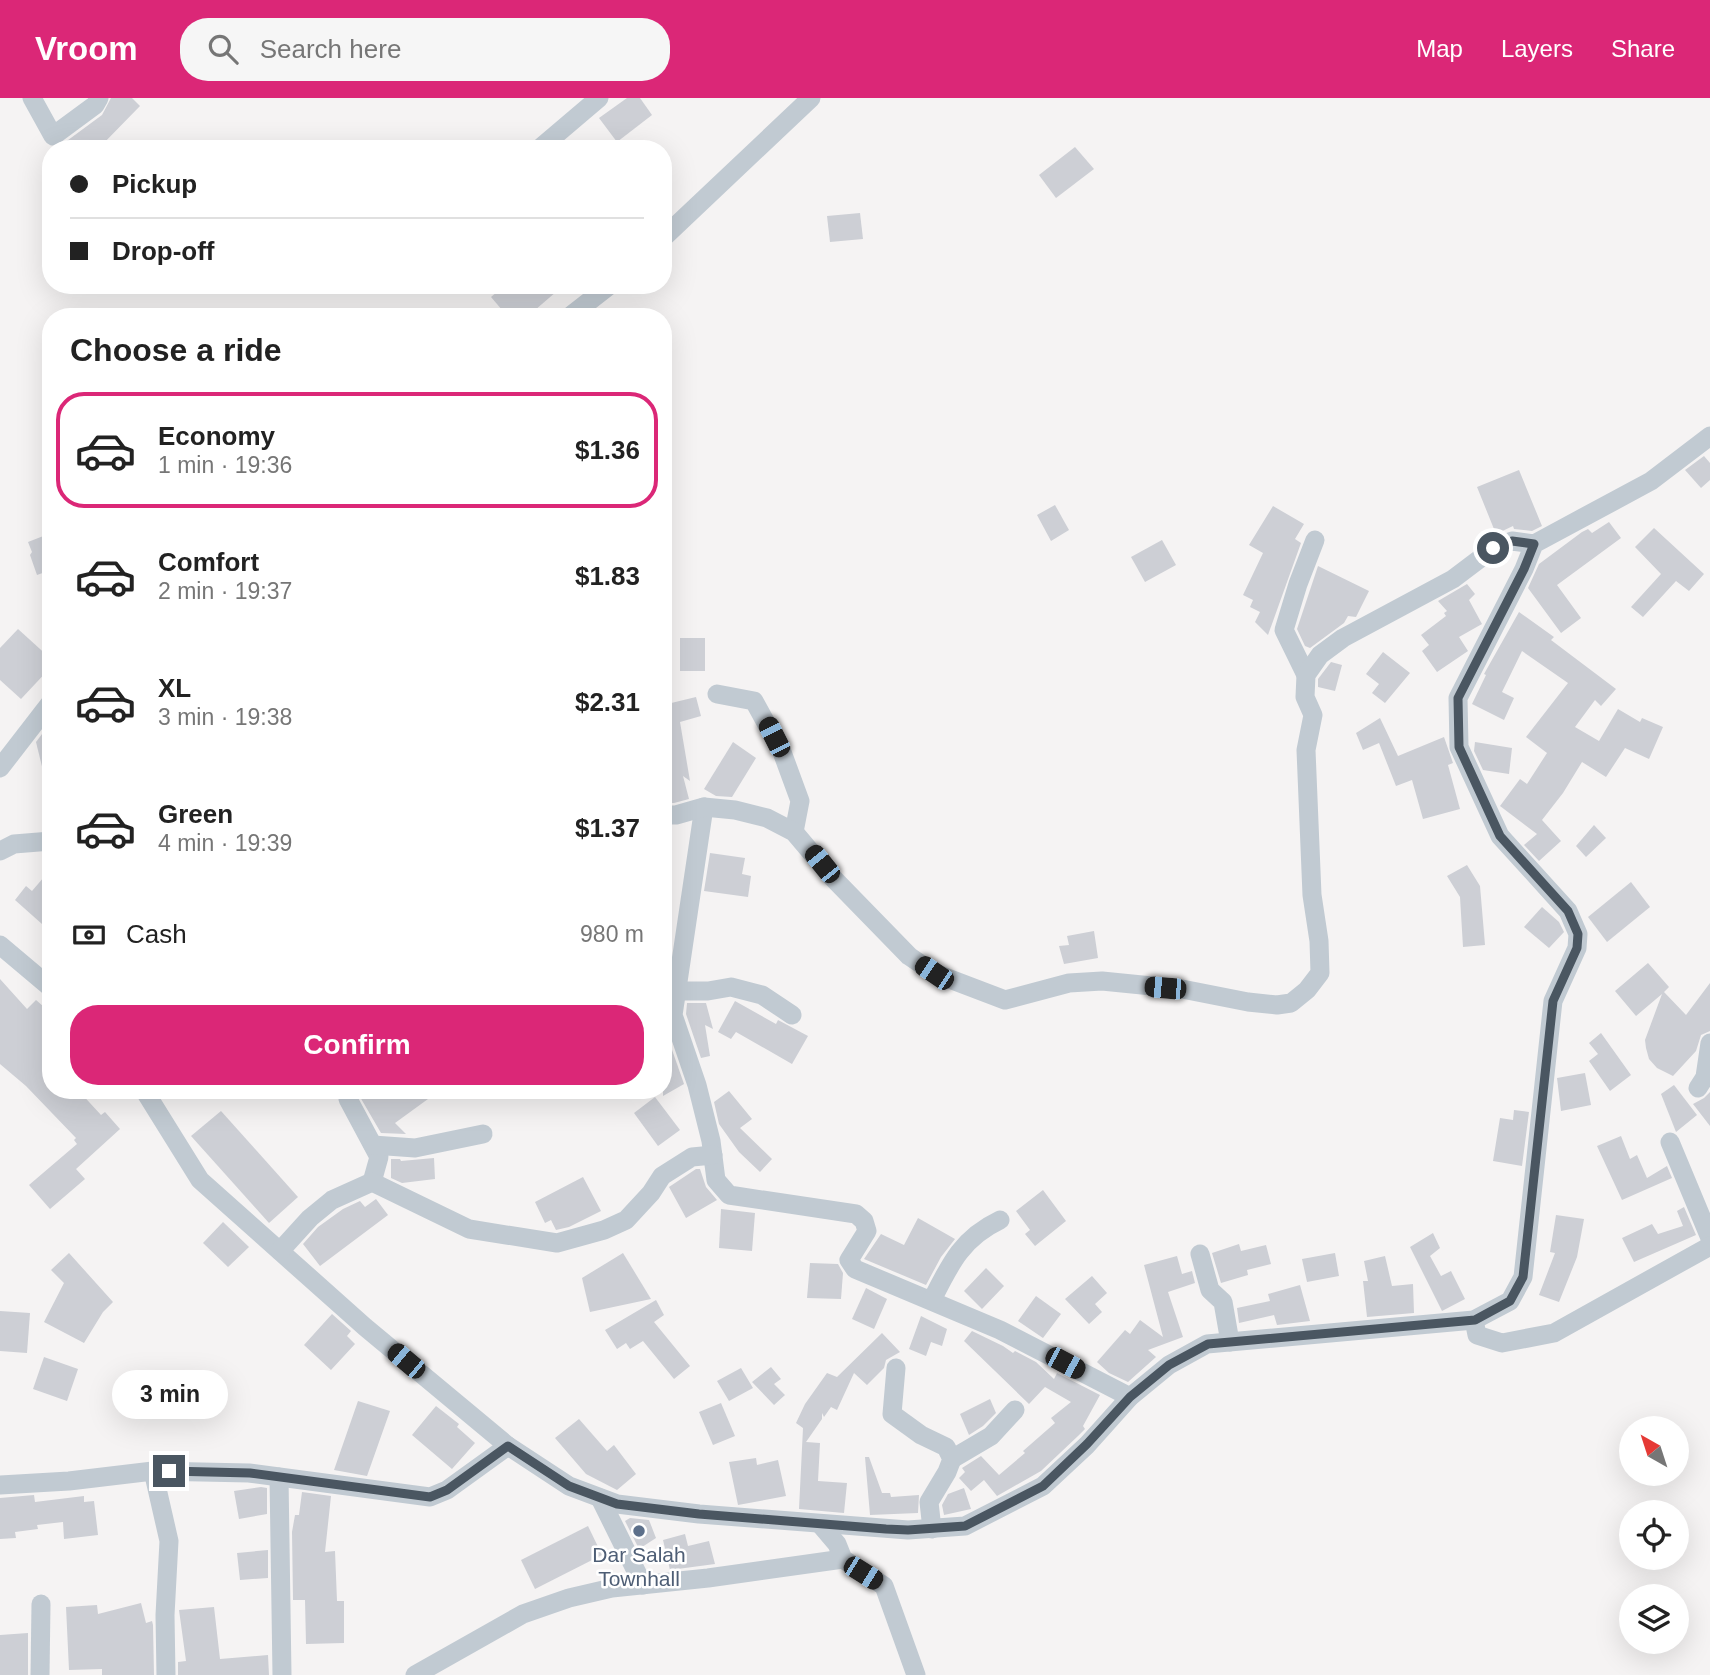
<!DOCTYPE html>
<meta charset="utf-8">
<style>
:root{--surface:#fff;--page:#f6f6f6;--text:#222;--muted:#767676;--line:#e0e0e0;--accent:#db2777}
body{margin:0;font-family:Helvetica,sans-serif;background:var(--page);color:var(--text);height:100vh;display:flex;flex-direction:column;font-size:26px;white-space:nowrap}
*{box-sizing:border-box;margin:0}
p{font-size:23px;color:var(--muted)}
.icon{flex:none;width:38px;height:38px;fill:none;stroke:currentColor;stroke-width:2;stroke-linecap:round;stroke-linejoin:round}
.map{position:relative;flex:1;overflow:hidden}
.details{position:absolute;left:42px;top:210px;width:630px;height:791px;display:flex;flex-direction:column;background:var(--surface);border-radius:28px;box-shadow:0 7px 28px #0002}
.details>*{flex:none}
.hud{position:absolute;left:42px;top:42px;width:630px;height:154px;border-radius:28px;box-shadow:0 7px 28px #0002;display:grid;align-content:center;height:154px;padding:0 28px;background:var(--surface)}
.needle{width:46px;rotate:321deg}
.fabs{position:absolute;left:1619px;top:1318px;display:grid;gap:14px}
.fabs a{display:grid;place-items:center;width:70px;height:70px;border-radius:50%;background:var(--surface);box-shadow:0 7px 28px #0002;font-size:35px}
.end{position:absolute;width:32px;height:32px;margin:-16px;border:9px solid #4a5661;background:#fff;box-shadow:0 0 0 4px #fff}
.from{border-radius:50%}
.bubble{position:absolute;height:49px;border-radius:24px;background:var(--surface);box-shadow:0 7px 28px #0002;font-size:23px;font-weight:600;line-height:49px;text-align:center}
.car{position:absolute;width:21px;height:42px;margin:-21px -10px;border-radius:9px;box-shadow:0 0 5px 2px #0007;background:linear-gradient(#222 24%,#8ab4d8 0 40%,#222 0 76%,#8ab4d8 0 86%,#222 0)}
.hud b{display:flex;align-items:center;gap:24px;height:66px;font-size:26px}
.hud b+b{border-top:2px solid var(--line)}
.hud i{width:18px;height:18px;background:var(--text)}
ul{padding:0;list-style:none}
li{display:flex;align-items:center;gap:21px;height:116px;margin:0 14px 10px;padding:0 14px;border:4px solid transparent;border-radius:28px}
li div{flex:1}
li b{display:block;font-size:26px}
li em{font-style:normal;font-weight:600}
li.on{border-color:var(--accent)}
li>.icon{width:63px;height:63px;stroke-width:1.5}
h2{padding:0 28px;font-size:32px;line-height:84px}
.pay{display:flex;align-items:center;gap:18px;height:77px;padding:0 28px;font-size:26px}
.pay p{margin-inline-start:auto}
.cta{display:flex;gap:14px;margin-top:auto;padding:14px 28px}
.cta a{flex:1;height:80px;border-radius:28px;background:var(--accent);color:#fff;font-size:28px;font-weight:600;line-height:80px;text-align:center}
header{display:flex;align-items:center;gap:42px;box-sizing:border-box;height:98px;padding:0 35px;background:var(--accent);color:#fff}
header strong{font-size:33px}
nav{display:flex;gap:38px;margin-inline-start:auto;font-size:24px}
.search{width:490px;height:63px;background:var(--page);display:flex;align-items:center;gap:18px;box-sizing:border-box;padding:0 24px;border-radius:28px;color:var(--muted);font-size:26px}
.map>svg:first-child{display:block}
</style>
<header>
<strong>Vroom</strong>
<div class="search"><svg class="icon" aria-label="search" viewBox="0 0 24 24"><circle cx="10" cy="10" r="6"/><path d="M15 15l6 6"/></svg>Search here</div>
<nav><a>Map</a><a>Layers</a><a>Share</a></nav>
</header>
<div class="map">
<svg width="1710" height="1577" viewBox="0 0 1710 1577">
<rect width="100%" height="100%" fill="#f5f3f3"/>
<g fill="#cdcfd5">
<polygon points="111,0 132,0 140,8 98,51 49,51 60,48 102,17"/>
<polygon points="627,0 640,0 652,17 617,44 599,20"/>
<polygon points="1075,49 1094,71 1056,100 1039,77"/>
<polygon points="860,115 863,141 830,144 827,118"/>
<polygon points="505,187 564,187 527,219 508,219 491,199"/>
<polygon points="1704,358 1710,365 1710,382 1701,390 1685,372"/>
<polygon points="1519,372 1542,428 1532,433 1514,431 1513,428 1496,436 1477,389"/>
<polygon points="1055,407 1069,432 1051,443 1037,417"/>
<polygon points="1273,408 1304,426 1295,441 1301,445 1268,537 1255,524 1260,514 1250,509 1253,502 1243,497 1263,455 1249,447"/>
<polygon points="1609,424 1621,440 1557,487 1581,520 1561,535 1528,490 1539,466 1582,434 1588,431 1592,435"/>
<polygon points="1654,430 1704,476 1689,493 1676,483 1643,519 1631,509 1661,476 1635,449"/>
<polygon points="51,435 51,472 37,477 30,457 32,454 28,444"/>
<polygon points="1162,442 1176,467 1145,484 1131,459"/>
<polygon points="1318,468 1369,493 1356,519 1348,518 1344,525 1310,550 1305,548 1297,531"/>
<polygon points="1467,486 1475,496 1469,502 1482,526 1459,539 1468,553 1437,574 1422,553 1429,547 1421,537 1446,518 1444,515 1447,513 1438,503"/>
<polygon points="1519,514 1554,539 1551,542 1616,591 1601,608 1595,602 1575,629 1599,643 1618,611 1640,624 1642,620 1663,629 1649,661 1625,650 1606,679 1582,664 1563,695 1542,722 1561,743 1539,763 1524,747 1537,736 1500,708 1520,681 1527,686 1547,655 1526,639 1568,585 1522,553 1502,594 1514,600 1504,622 1472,606 1486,577 1484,576"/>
<polygon points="18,531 51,561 51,569 21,601 0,582 0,550"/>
<rect x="680" y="540" width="25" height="33"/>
<polygon points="1383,554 1410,575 1385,605 1372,595 1379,586 1366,576"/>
<polygon points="1331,564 1342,567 1335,593 1318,589 1318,581"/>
<polygon points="696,599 701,618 680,624 690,683 683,678 689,701 674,705 663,705 663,607"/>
<polygon points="1380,620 1398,658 1444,639 1453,665 1448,667 1460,711 1423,721 1412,682 1396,688 1379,645 1363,652 1356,635"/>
<polygon points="51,629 51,685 46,685 36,644 45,632"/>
<polygon points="733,644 756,660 732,699 716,698 704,691"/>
<polygon points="1475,644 1512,650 1509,676 1483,672 1474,653"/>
<polygon points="1594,727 1606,740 1586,759 1576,748"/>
<polygon points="710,755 745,760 742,776 751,778 748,799 704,793"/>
<polygon points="1467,767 1480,788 1485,847 1463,849 1460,799 1447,778"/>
<polygon points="44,779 51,785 51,834 15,802 26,788 32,793"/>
<polygon points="1631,784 1650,809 1607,844 1588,819"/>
<polygon points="1542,809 1559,824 1564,834 1549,850 1524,829"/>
<polygon points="1094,833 1098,860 1064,866 1059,848 1069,847 1067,838"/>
<polygon points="1648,865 1669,889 1664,894 1686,917 1710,885 1710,933 1701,937 1696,953 1673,978 1657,970 1649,961 1646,950 1645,942 1662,896 1636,918 1615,893"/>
<polygon points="0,881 27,911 36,902 51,915 51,992 78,992 101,1017 105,1014 120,1031 76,1071 85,1081 50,1111 29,1087 77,1046 74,1042 76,1040 26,988 0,966"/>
<polygon points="735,903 776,926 778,922 808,938 792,966 736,934 731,941 718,934"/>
<polygon points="687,905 706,905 713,931 705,927 710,958 701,960 686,916"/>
<polygon points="663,926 684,986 663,998"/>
<polygon points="1601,935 1631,977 1610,993 1589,963 1598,956 1589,945"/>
<polygon points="1585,975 1591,1007 1561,1013 1557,980"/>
<polygon points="1674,987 1697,1017 1676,1034 1661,996"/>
<polygon points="356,992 422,992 428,1001 395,1025 406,1036 381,1035"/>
<polygon points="729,993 752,1021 740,1030 772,1061 760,1074 739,1054 719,1026 714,1004"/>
<polygon points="1710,994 1710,1028 1693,1006 1704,1000"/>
<polygon points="655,999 680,1032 658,1048 634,1015"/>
<polygon points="1514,1012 1529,1014 1522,1068 1493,1063 1500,1020 1513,1022"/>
<polygon points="221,1013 298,1099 269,1125 191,1038"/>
<polygon points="1621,1038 1630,1061 1637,1057 1647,1080 1667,1068 1672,1080 1622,1102 1597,1048"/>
<polygon points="434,1060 435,1081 402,1085 391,1080 391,1061 400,1061 401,1063"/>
<polygon points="696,1071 700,1071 706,1089 717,1102 686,1120 669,1089"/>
<polygon points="583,1079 601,1113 569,1129 556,1132 551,1122 545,1125 535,1104"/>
<polygon points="1043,1092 1066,1123 1035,1148 1025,1136 1030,1132 1016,1113"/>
<polygon points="376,1101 388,1117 320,1168 303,1146 318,1129 343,1111 360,1103 365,1109"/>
<polygon points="1684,1109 1696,1137 1634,1164 1622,1140 1652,1126 1658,1136 1683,1128 1677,1113"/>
<polygon points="721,1111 755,1115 752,1153 719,1150"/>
<polygon points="1556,1117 1584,1121 1577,1159 1559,1204 1539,1197 1555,1155 1550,1154"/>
<polygon points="918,1120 955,1141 941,1159 926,1187 864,1161 881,1136 904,1147"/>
<polygon points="223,1124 249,1149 228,1169 203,1145"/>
<polygon points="1433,1135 1440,1150 1430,1158 1441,1178 1451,1173 1465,1201 1442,1213 1410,1149"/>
<polygon points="1239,1146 1241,1153 1266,1147 1271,1166 1247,1172 1248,1177 1221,1185 1212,1155"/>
<polygon points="69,1155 113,1204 103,1214 84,1245 44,1224 64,1185 51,1172"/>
<polygon points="623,1155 651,1201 590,1214 582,1180"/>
<polygon points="1335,1155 1339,1178 1307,1184 1302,1161"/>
<polygon points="1177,1158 1182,1176 1192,1173 1195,1185 1168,1194 1183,1239 1148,1252 1156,1259 1128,1284 1109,1275 1097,1264 1125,1232 1130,1236 1140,1222 1163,1239 1144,1167"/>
<polygon points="1385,1158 1392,1188 1413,1186 1414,1215 1367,1219 1363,1183 1368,1183 1364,1163"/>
<polygon points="810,1165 838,1166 843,1175 841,1201 807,1200"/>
<polygon points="986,1170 1004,1188 982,1211 964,1193"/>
<polygon points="1092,1178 1107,1195 1095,1206 1102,1214 1089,1226 1065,1201"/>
<polygon points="1300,1187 1310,1223 1277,1227 1274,1217 1239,1225 1237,1210 1270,1203 1268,1196"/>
<polygon points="866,1190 887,1201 874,1231 852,1221"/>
<polygon points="1036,1198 1061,1216 1043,1240 1018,1223"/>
<polygon points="656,1202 664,1217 654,1224 690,1268 674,1281 643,1243 630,1251 626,1245 617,1251 605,1232"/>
<polygon points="0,1213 30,1215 27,1255 0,1253"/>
<polygon points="332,1216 351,1233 347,1238 355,1246 331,1272 304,1247"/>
<polygon points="921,1218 947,1231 942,1248 931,1244 926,1258 909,1251"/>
<polygon points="972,1233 1003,1248 1013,1255 1015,1253 1036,1264 1054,1281 1057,1275 1100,1297 1083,1328 1085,1331 1078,1338 1041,1373 997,1398 984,1382 971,1393 959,1380 965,1374 962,1370 981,1358 999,1377 1025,1355 1023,1353 1055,1325 1051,1320 1071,1304 1045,1289 1029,1306 964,1243"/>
<polygon points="882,1235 900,1254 886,1262 884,1270 867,1287 854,1275 837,1312 831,1309 824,1319 822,1315 822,1321 806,1344 820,1345 818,1383 847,1385 844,1415 799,1411 803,1330 796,1325 805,1306 827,1275 837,1279"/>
<polygon points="44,1259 78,1271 67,1303 33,1291"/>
<polygon points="771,1269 781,1281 774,1286 785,1297 774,1307 752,1284"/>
<polygon points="741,1270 753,1290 729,1303 717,1283"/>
<polygon points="990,1301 996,1315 983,1328 969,1337 960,1316"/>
<polygon points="358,1303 390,1313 367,1378 334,1372"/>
<polygon points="721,1305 735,1338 713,1347 699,1314"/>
<polygon points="436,1308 459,1326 457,1329 475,1345 452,1371 412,1337"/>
<polygon points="579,1321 607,1353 614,1347 636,1376 617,1392 586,1376 555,1340"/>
<polygon points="865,1359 869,1359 882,1395 890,1395 891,1399 919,1397 918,1415 870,1417"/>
<polygon points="756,1360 757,1367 778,1362 786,1398 738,1407 729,1364"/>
<polygon points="261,1389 267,1390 267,1416 239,1421 234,1393"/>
<polygon points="964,1390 971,1411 944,1417 942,1407 948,1396"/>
<polygon points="302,1394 331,1398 325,1454 335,1453 337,1503 344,1503 344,1545 306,1546 305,1502 293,1502 292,1434 295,1417 299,1417"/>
<polygon points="34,1397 35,1404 84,1398 84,1404 94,1403 98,1437 64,1441 63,1424 37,1427 38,1431 15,1434 16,1440 0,1441 0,1400"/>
<polygon points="630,1420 649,1422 656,1440 639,1451 625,1423"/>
<polygon points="588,1428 602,1457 535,1491 521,1462"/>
<polygon points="685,1436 688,1448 709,1443 715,1466 670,1472 663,1442"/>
<polygon points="268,1452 268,1480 240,1482 237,1455"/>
<polygon points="141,1505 146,1525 152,1523 153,1527 154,1577 102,1577 102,1571 69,1572 66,1509 97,1507 98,1516"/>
<polygon points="214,1509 220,1561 268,1557 269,1577 178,1577 178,1564 186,1563 179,1512"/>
<polygon points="28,1535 28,1577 0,1577 0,1537"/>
</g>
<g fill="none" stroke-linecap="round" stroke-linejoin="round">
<g stroke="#c1cad2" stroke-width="19">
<polyline points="32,0 53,38 95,7 99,0"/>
<polyline points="539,51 599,0"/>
<polyline points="663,140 811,0"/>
<polyline points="569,219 610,187"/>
<polyline points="1306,577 1284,532 1298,486 1315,442"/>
<polyline points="717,596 754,603 782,654 800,703 794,734"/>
<polyline points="0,670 51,604"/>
<polyline points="704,709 673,917 697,987 711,1043 716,1082 729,1097 856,1116 864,1123 867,1133 849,1162 855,1171 1000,1232 1130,1299"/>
<polyline points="663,717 676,717 704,709 735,712 767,720 794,734 832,779 909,858 934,875 1005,902 1069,885 1102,883 1182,891 1248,904 1277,907 1291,905 1307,892 1320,875 1319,843 1312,797 1306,652 1313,617 1305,599 1306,577 1320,557 1343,540 1453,481 1494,450 1512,443 1534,446"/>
<polyline points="0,753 14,746 51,743"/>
<polyline points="0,847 51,890"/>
<polyline points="676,893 708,893 731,889 762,897 792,917"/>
<polyline points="1698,990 1705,979 1710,945"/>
<polyline points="144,992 200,1082 365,1229 508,1348 569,1388 617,1406 699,1416 908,1432 965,1428 1043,1388 1087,1347 1130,1299 1169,1267 1207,1246 1474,1222 1510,1203 1523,1179 1553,903 1577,850 1578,836 1568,813 1500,738 1459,649 1458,600 1524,471 1534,446 1651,383 1710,338"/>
<polyline points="348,1001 379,1059 372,1084"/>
<polyline points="1670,1044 1710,1140"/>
<polyline points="373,1047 415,1050 483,1036"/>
<polyline points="280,1153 310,1120 332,1102 372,1084 469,1131 557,1145 604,1132 626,1122 651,1095 662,1078 692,1059 713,1057"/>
<polyline points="1200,1156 1210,1192 1223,1204 1230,1244"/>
<path d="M932 1202C950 1166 962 1140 1000 1122"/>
<polyline points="1474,1222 1477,1237 1502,1245 1554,1235 1710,1148"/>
<polyline points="896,1270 892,1316 921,1337 946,1349 952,1361 947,1374 929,1404 932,1431"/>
<polyline points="952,1361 991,1338 1015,1312"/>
<polyline points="153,1373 169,1443 165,1517 166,1577"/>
<polyline points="279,1379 282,1577"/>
<polyline points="0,1387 69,1383 153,1373 249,1375 430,1399 447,1392 508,1348"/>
<polyline points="600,1400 643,1487"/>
<polyline points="820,1426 837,1446 843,1461 884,1488 916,1577"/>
<polyline points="40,1577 41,1506"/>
<polyline points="415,1577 523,1516 569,1500 612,1490 708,1480 843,1461"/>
</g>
</g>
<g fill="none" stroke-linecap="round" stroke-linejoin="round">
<polyline stroke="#4a5661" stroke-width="9" points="169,1373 250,1375 430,1399 447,1392 508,1348 569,1388 617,1406 699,1416 886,1431 908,1432 965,1428 1043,1388 1087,1346 1130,1299 1169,1267 1208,1246 1475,1222 1510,1203 1523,1179 1553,903 1577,850 1578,836 1568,813 1500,738 1459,649 1458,600 1524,471 1534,446 1512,443 1493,450"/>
</g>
<circle fill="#5c6f8a" stroke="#fff" stroke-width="2.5" cx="639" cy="1433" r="7"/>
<g text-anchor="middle" stroke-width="5" stroke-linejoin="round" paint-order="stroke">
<g font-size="21" fill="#4e5e75" stroke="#fff">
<text x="639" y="1464">Dar Salah<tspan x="639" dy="24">Townhall</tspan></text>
</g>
</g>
</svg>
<div class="fabs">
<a><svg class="needle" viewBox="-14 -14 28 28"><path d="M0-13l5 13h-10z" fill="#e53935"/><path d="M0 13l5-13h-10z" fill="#767676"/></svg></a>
<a><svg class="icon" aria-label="locate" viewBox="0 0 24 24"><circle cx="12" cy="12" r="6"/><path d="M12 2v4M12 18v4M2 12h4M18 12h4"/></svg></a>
<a><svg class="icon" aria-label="layers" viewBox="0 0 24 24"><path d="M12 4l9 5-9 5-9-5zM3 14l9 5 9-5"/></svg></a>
</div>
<i class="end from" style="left:1493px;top:450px"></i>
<i class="end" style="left:169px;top:1373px"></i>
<div class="bubble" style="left:112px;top:1272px;width:116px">3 min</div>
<i class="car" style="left:774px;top:639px;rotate:333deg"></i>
<i class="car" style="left:822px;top:766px;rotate:321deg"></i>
<i class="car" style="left:934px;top:875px;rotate:304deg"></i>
<i class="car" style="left:1165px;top:890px;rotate:275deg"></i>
<i class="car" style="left:406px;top:1263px;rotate:310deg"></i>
<i class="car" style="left:1065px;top:1265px;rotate:118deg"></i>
<i class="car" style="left:863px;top:1475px;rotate:122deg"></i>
<div class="hud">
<b><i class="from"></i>Pickup</b>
<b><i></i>Drop-off</b>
</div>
<section class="details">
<h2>Choose a ride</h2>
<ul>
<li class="on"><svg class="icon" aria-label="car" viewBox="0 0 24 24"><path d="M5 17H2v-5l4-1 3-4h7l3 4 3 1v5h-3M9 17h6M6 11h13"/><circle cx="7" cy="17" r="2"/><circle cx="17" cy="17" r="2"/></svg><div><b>Economy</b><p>1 min · 19:36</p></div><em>$1.36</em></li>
<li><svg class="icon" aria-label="car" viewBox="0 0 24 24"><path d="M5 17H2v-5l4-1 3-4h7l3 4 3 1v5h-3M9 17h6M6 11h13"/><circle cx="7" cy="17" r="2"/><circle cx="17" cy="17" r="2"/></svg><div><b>Comfort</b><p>2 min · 19:37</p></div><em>$1.83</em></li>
<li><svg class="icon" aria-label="car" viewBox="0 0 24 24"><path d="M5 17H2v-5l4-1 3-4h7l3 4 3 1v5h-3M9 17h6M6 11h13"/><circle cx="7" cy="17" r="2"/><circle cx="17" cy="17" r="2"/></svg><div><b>XL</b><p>3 min · 19:38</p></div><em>$2.31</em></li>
<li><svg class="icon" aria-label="car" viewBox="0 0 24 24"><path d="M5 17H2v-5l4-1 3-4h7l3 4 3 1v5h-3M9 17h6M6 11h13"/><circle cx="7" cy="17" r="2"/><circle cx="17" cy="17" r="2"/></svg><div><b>Green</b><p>4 min · 19:39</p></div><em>$1.37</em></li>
</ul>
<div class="pay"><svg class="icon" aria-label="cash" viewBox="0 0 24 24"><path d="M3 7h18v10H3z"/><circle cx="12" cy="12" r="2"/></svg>Cash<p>980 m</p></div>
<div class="cta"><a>Confirm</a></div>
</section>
</div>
